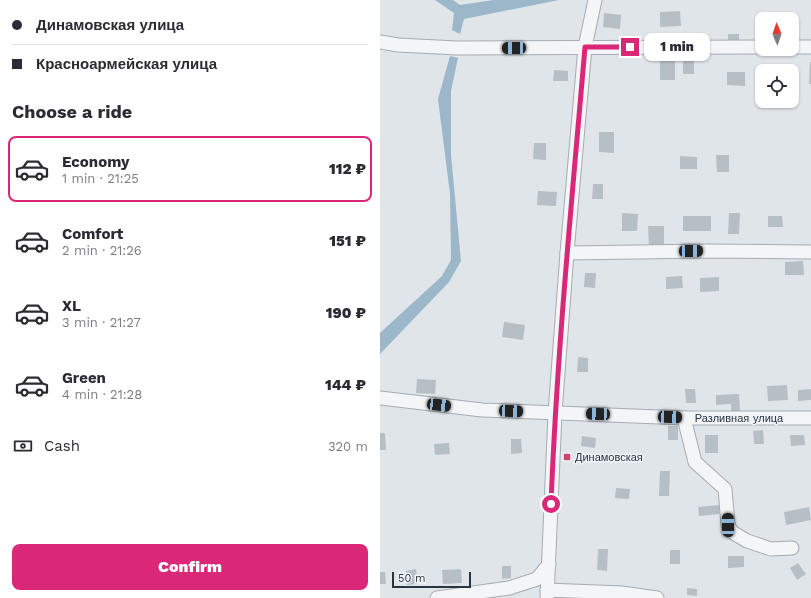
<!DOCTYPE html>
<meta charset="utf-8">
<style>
:root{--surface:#fff;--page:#f7f7f7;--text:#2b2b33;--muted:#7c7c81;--line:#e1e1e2;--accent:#db2777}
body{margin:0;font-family:"Work Sans",sans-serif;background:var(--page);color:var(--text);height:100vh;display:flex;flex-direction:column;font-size:15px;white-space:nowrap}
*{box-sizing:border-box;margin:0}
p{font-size:13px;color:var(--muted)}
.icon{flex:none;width:22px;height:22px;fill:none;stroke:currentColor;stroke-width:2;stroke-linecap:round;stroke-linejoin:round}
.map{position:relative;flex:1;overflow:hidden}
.drawer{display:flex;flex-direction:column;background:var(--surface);width:380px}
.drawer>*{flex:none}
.banner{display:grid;align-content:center;height:88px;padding:0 12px;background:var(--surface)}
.needle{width:26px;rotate:358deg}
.buttons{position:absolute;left:375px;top:12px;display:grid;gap:8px}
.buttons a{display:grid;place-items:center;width:44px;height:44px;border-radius:8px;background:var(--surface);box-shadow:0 1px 3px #0004;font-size:20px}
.scale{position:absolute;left:12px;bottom:10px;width:79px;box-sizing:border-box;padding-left:4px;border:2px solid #293441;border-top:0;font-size:11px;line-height:14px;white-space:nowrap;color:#293441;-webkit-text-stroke:3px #f0f3f7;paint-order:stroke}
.end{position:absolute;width:18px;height:18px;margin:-9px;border:5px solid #db2777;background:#fff;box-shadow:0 0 0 2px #fff}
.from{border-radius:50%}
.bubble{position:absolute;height:28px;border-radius:8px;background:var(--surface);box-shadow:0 1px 3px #0004;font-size:13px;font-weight:800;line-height:28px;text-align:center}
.car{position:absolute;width:12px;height:24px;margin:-12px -6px;border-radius:5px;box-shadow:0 0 3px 1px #0007;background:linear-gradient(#222 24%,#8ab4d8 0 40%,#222 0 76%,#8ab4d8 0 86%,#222 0)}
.banner b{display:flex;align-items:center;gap:14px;height:38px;font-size:15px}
.banner b+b{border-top:1px solid var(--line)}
.banner i{width:10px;height:10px;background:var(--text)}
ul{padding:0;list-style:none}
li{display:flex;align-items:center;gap:12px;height:66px;margin:0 8px 6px;padding:0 4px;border:2px solid transparent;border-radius:8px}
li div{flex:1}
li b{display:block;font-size:15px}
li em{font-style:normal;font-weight:800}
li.selected{border-color:var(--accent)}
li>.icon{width:36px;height:36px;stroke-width:1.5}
h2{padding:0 12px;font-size:18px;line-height:48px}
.pay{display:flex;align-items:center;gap:10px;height:44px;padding:0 12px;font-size:15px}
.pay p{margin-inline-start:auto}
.button{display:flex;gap:8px;margin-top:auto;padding:8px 12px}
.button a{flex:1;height:46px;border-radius:8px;background:var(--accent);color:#fff;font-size:16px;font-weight:800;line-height:46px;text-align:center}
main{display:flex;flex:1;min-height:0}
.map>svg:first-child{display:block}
</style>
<main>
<section class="drawer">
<div class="banner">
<b><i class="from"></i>Динамовская улица</b>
<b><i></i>Красноармейская улица</b>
</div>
<h2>Choose a ride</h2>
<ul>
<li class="selected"><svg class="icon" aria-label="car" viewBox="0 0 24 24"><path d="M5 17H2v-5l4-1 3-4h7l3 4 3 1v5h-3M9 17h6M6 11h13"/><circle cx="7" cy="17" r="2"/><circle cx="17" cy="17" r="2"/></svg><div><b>Economy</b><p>1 min · 21:25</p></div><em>112 ₽</em></li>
<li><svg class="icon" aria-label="car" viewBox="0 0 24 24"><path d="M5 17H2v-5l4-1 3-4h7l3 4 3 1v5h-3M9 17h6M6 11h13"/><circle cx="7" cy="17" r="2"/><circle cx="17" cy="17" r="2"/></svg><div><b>Comfort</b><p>2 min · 21:26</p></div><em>151 ₽</em></li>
<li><svg class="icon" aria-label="car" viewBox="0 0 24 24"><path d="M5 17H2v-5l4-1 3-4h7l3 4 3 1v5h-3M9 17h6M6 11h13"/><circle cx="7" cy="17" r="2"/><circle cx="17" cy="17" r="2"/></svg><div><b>XL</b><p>3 min · 21:27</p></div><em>190 ₽</em></li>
<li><svg class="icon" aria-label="car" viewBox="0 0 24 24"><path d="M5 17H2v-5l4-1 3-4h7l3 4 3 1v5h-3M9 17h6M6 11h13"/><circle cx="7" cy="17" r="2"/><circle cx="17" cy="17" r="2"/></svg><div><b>Green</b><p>4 min · 21:28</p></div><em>144 ₽</em></li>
</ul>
<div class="pay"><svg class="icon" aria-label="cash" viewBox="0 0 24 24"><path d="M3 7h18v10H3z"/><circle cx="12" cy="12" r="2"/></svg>Cash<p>320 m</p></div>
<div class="button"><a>Confirm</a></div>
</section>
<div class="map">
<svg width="431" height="598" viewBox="0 0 431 598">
<rect width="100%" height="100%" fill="#e0e5e9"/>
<g fill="#9bb7c9">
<polygon points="55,0 73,0 80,5 114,0 179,0 84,19 80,34 72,30 74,13"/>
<polygon points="70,56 78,58 71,91 71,155 81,261 69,282 0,354 0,333 62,276 71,260 70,194 58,99"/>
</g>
<g fill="#b7bfc6">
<polygon points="300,11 301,26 280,27 280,12"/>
<polygon points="224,13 241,15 240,29 223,27"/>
<rect x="348" y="34" width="11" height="8"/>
<rect x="280" y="60" width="15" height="20"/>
<rect x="303" y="60" width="11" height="14"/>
<polygon points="430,62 431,62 431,84 429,84"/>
<polygon points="174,70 188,71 188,81 173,81"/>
<polygon points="347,72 365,72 365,86 347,85"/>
<polygon points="219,132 234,132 234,153 219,152"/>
<polygon points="154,143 166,143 166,160 153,159"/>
<polygon points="336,155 349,155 349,172 337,172"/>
<polygon points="300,156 317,157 317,169 300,169"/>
<polygon points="213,184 223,184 223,199 212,199"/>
<polygon points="158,191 177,192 176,206 157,205"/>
<polygon points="242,213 258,214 257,231 242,231"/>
<polygon points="349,213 360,213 359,234 348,234"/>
<rect x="303" y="216" width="28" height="15"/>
<polygon points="388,216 402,216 403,227 388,227"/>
<polygon points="268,226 284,226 284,247 269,247"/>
<polygon points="423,261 424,275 405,275 405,262"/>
<polygon points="205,273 216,273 215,288 204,287"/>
<polygon points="302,276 303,288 286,289 286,277"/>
<polygon points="339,277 339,291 320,292 320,278"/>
<polygon points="124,322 145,325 143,340 122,337"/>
<polygon points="198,357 208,358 208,372 197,372"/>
<polygon points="37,379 56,380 55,394 36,393"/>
<polygon points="407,385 408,400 388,401 387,386"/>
<polygon points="305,389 315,389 316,403 306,403"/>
<polygon points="431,389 431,400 418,401 418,390"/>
<polygon points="359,394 360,411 351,412 351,404 336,405 336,395"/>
<rect x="288" y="426" width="10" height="14"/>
<polygon points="383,430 384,444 374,444 373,431"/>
<polygon points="0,433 5,433 6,450 0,450"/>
<rect x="325" y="435" width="13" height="18"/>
<polygon points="410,435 424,435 425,445 411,446"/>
<polygon points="202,436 216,438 215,448 201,446"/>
<polygon points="131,439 141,439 142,453 131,454"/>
<polygon points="69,443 70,454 55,455 54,444"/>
<polygon points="280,471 290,471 289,496 279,496"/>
<polygon points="236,488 250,489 249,499 235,498"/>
<polygon points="339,505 340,514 319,516 318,507"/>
<polygon points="429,507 431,520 406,525 404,512"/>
<polygon points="218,549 228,549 227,571 217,570"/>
<rect x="290" y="550" width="10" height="14"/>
<polygon points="348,556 364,556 364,567 348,568"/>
<polygon points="418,563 426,574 417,580 410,568"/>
<polygon points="122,566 131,566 131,578 122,579"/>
<polygon points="36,569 38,584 27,585 26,571"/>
<polygon points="81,569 82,583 63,584 62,570"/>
<polygon points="0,572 5,572 6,584 0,584"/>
<polygon points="307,588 317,589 317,596 307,595"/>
</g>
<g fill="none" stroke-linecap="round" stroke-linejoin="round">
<g stroke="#a5acb3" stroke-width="15">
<g id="minor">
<polyline points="0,42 18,45 77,48 382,47"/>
<polyline points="412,47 431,47"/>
<polyline points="187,253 327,251 431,252"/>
<polyline points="0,398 102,410 304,418 431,418"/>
<polyline points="304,418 315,462 345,489 348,525 352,532 367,541 391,549 412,548"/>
<polyline points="167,590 242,593 277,598"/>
<polyline points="57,598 129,588 157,579 169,564"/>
<polyline points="167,598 175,413 187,253 205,47 215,0"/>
</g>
</g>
<use href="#minor" stroke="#f3f5f7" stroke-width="13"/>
</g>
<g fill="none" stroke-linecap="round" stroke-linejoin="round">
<path stroke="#db2777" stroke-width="5" d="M171 504C177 351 192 199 205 47H250"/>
</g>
<rect fill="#cf446a" stroke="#f0f3f7" stroke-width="1.5" x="183" y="453" width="8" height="8" rx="2"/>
<g text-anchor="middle" stroke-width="3" stroke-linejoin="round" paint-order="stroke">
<g font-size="11" fill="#293441" stroke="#f0f3f7">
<text x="359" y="422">Разливная улица</text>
</g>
<g font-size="11" fill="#293441" stroke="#f0f3f7" text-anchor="start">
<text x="195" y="461">Динамовская</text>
</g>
</g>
</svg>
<div class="buttons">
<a><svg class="needle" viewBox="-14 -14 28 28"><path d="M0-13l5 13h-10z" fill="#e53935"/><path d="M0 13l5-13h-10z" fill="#7c7c81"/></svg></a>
<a><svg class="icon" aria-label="locate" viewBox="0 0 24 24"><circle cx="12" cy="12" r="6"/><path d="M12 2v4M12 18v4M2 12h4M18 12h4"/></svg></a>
</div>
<div class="scale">50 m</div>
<i class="end from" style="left:171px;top:504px"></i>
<i class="end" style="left:250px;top:47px"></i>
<div class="bubble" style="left:264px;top:33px;width:66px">1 min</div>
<i class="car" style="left:134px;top:48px;rotate:269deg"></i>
<i class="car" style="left:311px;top:251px;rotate:89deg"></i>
<i class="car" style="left:59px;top:405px;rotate:97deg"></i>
<i class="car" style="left:131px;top:411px;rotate:92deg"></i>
<i class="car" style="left:218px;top:414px;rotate:272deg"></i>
<i class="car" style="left:290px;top:417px;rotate:92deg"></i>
<i class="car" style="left:348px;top:525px;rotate:359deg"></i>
</div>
</main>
